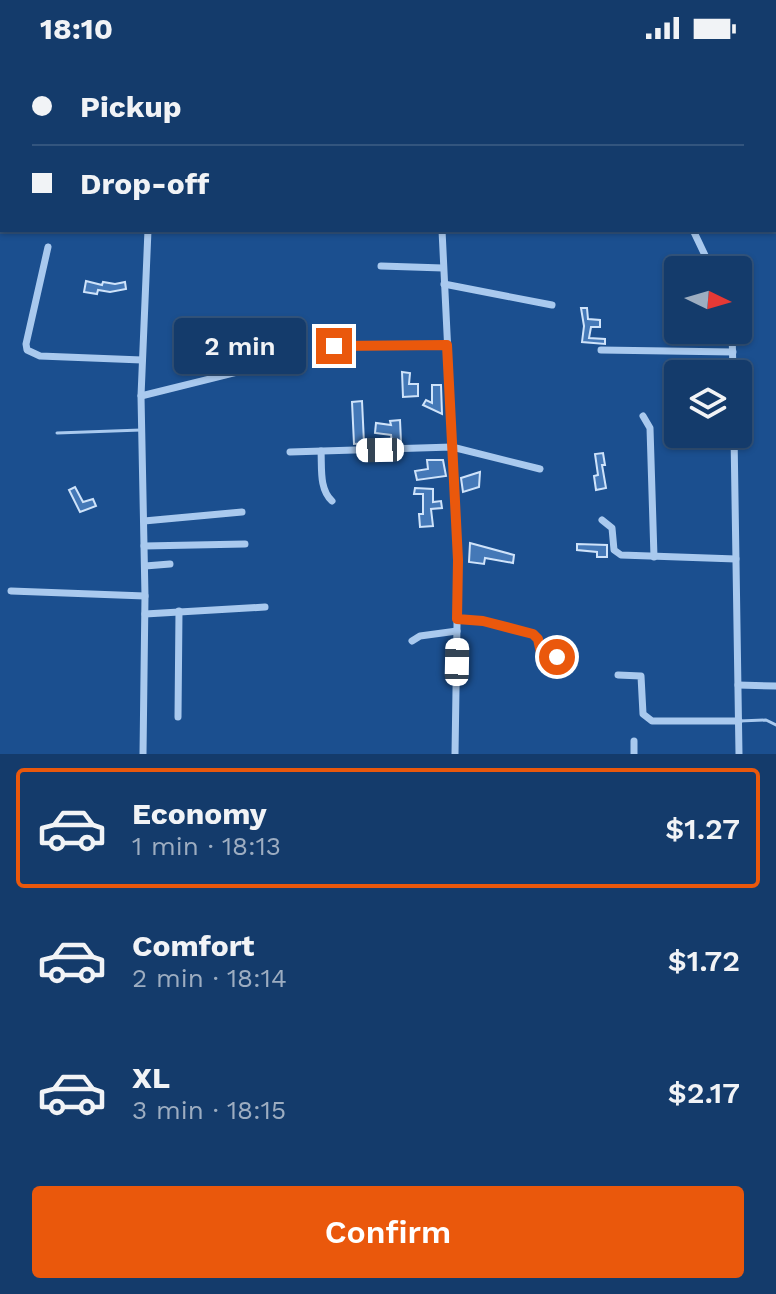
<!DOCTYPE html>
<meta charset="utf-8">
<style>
:root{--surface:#143b6b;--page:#1d4271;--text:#f1f3f6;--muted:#9dadc1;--line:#33557e;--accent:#ea580c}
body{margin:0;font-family:"Work Sans",sans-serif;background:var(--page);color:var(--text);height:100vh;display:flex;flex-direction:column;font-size:30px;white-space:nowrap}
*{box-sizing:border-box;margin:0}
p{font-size:26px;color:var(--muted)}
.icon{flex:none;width:44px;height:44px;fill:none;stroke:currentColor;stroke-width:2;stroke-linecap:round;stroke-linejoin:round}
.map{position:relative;height:698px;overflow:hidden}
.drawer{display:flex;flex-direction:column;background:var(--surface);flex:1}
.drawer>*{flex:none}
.top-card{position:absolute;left:0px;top:0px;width:776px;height:176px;box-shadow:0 2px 6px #0004,0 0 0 2px var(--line);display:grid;align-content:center;height:176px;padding:0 32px;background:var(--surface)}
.needle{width:52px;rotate:95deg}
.tools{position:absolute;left:664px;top:200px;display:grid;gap:16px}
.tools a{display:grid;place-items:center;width:88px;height:88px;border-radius:8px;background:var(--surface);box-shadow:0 2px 6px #0004,0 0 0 2px var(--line);font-size:40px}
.end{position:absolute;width:36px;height:36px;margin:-18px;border:10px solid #ea580c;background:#fff;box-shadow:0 0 0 4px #fff}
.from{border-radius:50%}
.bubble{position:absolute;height:56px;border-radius:8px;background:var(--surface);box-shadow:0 2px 6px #0004,0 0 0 2px var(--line);font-size:26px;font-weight:600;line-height:56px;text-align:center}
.car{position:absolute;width:24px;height:48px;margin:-24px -12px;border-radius:10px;box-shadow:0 0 6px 2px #0007;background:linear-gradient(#fff 24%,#345 0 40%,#fff 0 76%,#345 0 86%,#fff 0)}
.top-card b{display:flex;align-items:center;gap:28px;height:76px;font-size:30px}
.top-card b+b{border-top:2px solid var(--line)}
.top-card i{width:20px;height:20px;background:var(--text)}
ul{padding:14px 0 0;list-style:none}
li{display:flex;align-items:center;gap:24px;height:120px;margin:0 16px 12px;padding:0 16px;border:4px solid transparent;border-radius:8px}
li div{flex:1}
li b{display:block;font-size:30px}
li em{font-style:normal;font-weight:600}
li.active{border-color:var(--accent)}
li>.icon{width:72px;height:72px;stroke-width:1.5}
.cta{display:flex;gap:16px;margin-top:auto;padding:16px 32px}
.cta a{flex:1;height:92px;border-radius:8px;background:var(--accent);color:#fff;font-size:32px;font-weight:600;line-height:92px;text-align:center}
.status{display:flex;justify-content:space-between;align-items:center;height:56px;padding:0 40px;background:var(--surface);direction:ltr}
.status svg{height:22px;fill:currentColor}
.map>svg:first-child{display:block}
</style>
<div class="status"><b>18:10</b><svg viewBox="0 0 49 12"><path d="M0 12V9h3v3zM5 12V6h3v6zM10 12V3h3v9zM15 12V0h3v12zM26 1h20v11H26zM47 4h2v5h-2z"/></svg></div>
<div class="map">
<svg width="776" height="698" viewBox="0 0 776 698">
<rect width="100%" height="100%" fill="#1b4f8f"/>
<g fill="#4478b7" stroke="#cfe3fa" stroke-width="2">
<polygon points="86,225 102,229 103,226 115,228 125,226 126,233 110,236 98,234 97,238 84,236"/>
<polygon points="581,252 587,252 588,263 600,264 600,271 591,271 589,282 605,283 605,288 582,286 584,270"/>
<polygon points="691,274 694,289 687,289 686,281 674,284 672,275"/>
<polygon points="402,316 410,317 409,328 418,328 418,340 403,341"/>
<polygon points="432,329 441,329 442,358 423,349 426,344 432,347"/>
<polygon points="362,345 364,387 354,388 352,346"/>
<polygon points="400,364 401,386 392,386 391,379 375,377 376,367 391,369 390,365"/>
<polygon points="603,397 605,409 602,409 606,432 596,434 594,420 598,419 595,398"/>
<polygon points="427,404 443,404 446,420 417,424 415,415 428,413"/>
<polygon points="480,416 479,431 463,436 461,422"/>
<polygon points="75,431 83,446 93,443 96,450 80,456 69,434"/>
<polygon points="415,432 433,433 433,446 441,445 442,452 431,453 433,470 420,471 419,458 423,458 423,438 414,438"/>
<polygon points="470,487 514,499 513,507 485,502 484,508 469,506"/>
<polygon points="577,488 607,489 607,501 597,501 597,496 577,494"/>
</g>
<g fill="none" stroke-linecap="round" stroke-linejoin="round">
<g stroke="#a9c9ee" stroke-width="3">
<polyline points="57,377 141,374"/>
<polyline points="739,665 766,664 776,669"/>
</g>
<g stroke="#a9c9ee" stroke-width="7">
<polyline points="379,0 388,2"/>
<polyline points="424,0 425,2"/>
<polyline points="697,0 698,2"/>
<polyline points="157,2 157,0"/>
<polyline points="0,17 2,26"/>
<polyline points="774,59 776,59"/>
<polyline points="774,148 776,147"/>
<polyline points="442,174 458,504 455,698"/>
<polyline points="693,174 712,214"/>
<polyline points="48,191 26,288 27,294 40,300 142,304"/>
<polyline points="381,210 443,212"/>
<polyline points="444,228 552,249"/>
<polyline points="732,274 733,318"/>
<polyline points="334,290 447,289"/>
<polyline points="601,294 733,296"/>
<polyline points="141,340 258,311"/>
<polyline points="643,360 650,372 654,501"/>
<polyline points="734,378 739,698"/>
<path d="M321 395C322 412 319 433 332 445"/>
<polyline points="290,396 452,391 540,413"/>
<polyline points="602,464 612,472 614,494 621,499 736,503"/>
<polyline points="144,465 242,456"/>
<polyline points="144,490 245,488"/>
<polyline points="145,510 170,508"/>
<polyline points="11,535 145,540"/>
<polyline points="145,558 265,551"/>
<polyline points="457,563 483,565 533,578 538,583 541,597 554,599 560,603"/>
<polyline points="412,585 420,580 457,575"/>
<polyline points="618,619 641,620 643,658 652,665 739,665"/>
<polyline points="738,629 776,630"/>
<polyline points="178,661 179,555"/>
<polyline points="143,698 145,540 141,340 148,174"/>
<polyline points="634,698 634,685"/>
</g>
</g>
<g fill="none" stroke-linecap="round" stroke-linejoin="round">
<polyline stroke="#ea580c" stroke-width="10" points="334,290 447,289 458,504 457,563 483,565 533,578 538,583 541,597 557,601"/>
</g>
</svg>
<div class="tools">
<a><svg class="needle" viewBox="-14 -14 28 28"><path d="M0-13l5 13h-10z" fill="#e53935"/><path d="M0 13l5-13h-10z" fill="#9dadc1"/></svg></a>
<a><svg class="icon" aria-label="layers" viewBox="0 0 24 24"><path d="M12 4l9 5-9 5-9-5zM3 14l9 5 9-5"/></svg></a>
</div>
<i class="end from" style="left:557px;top:601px"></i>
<i class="end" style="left:334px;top:290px"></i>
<div class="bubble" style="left:174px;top:262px;width:132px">2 min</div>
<i class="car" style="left:380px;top:394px;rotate:269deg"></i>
<i class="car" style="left:457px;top:606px;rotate:1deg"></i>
<div class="top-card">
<b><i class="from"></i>Pickup</b>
<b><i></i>Drop-off</b>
</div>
</div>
<section class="drawer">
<ul>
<li class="active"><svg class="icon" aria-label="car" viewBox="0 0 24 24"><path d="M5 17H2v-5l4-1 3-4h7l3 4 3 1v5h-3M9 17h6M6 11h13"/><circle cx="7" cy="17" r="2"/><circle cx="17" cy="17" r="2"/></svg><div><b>Economy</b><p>1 min · 18:13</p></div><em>$1.27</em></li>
<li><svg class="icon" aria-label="car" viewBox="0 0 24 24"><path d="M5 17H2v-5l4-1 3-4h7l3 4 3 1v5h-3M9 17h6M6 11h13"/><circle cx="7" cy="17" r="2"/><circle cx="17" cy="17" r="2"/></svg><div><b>Comfort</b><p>2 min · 18:14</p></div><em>$1.72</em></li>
<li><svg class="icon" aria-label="car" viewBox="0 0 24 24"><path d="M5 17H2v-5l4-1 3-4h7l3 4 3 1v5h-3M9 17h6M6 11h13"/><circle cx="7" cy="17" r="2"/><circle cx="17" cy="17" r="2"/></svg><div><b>XL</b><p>3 min · 18:15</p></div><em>$2.17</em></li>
</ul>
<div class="cta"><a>Confirm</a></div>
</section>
